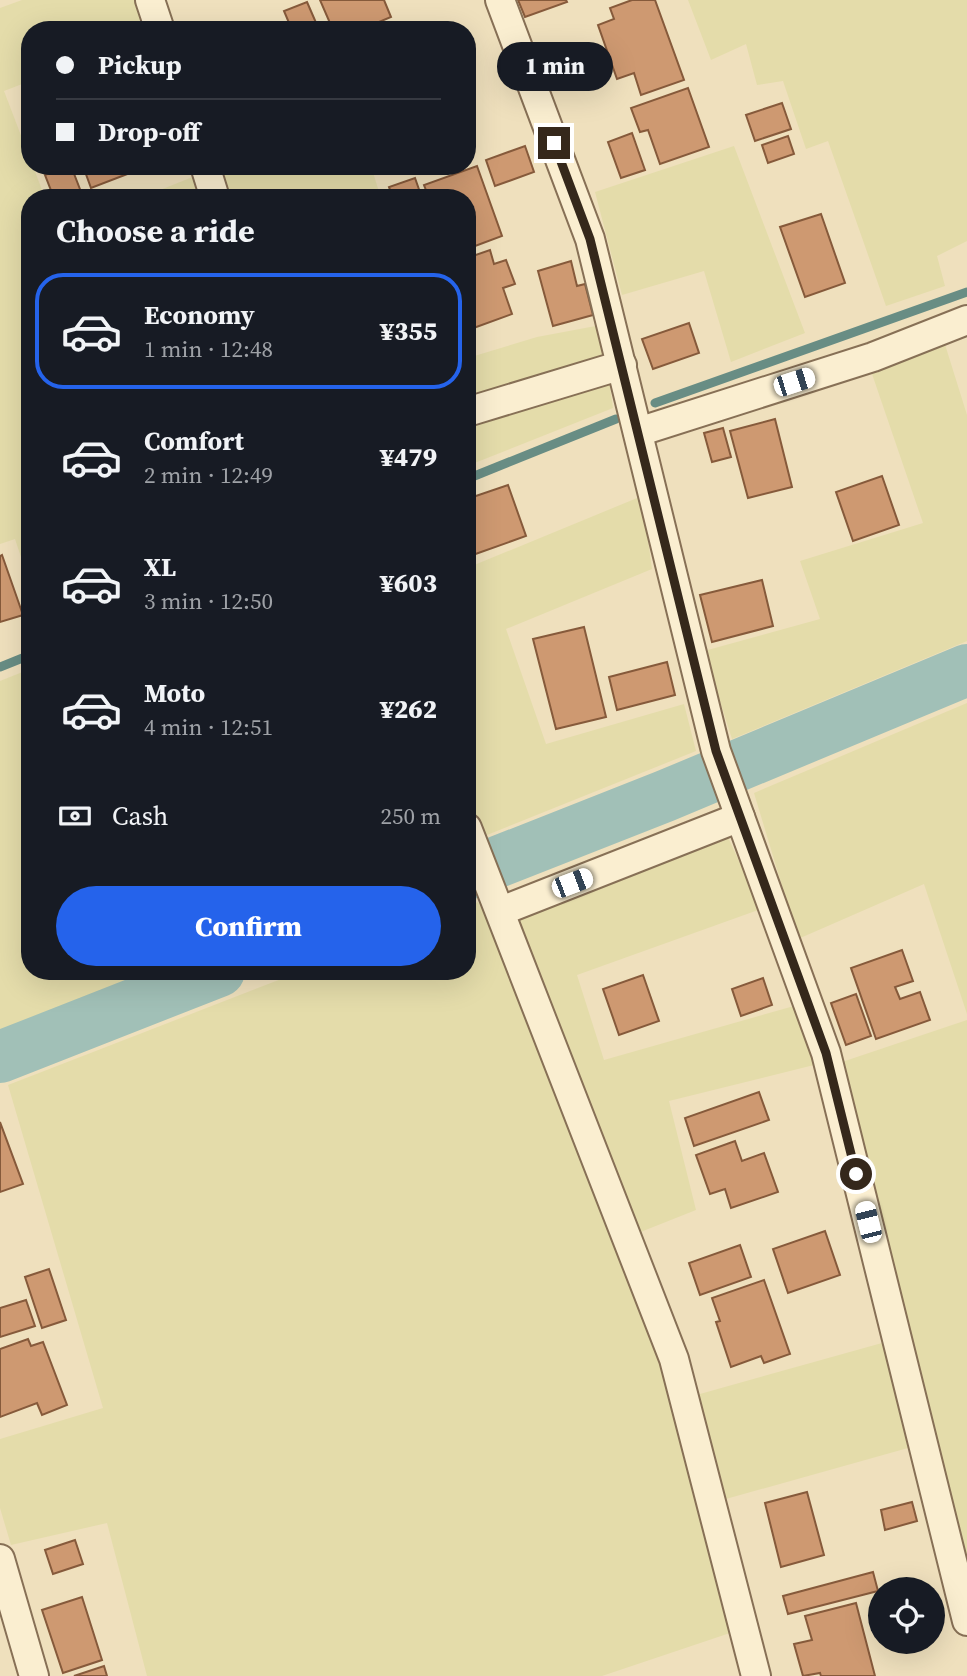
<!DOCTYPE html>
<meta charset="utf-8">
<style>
:root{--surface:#171b24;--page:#242831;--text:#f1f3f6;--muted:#9ea1a6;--line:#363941;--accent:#2563eb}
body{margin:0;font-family:"Source Serif 4",serif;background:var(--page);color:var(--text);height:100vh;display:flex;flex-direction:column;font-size:26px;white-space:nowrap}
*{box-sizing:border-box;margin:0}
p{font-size:23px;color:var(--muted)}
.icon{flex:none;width:38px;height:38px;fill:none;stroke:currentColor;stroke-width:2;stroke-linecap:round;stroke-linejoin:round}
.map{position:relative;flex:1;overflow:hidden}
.drawer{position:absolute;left:21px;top:189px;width:455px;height:791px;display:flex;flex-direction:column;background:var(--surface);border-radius:28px;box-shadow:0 7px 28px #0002}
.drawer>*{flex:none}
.guide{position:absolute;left:21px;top:21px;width:455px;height:154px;border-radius:28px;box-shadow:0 7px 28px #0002;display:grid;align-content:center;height:154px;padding:0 35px;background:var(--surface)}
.tools{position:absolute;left:868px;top:1577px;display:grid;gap:14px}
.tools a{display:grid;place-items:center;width:77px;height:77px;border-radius:50%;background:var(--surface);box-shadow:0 7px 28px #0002;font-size:35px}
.end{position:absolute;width:32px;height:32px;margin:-16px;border:9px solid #35281b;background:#fff;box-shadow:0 0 0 4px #fff}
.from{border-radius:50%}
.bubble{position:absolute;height:49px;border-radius:24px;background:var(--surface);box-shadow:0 7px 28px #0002;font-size:23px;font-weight:800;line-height:49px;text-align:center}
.car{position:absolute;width:21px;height:42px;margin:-21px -10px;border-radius:9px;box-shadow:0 0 5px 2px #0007;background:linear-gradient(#fff 24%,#345 0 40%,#fff 0 76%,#345 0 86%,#fff 0)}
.guide b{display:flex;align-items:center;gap:24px;height:66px;font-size:26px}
.guide b+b{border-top:2px solid var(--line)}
.guide i{width:18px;height:18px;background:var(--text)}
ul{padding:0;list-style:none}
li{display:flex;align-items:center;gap:21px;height:116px;margin:0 14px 10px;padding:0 21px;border:4px solid transparent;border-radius:28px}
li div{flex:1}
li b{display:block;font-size:26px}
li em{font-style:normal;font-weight:800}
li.selected{border-color:var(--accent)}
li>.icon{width:63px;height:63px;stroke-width:1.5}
h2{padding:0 35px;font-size:32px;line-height:84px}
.pay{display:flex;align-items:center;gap:18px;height:77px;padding:0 35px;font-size:26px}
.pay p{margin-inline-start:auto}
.action{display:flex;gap:14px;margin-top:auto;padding:14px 35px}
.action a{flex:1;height:80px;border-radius:42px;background:var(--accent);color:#fff;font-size:28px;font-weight:800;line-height:80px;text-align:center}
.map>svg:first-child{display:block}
</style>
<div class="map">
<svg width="967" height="1676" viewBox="0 0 967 1676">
<rect width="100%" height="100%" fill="#efe0bd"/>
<g fill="#e4dcaa">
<polygon points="22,0 157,0 164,30 30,30 30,81 4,91 30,159 30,166 33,166 45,198 30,198 30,584 15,539 0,544 0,8"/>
<polygon points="688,0 967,0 967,241 937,256 945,286 886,306 828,141 806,149 783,81 757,85 746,44 711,60"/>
<polygon points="734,146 805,333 731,362 704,271 622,295 595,192"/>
<polygon points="209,166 371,166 381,198 140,198 210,170"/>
<polygon points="601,325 613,408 467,466 467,349 471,357 537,337"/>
<polygon points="943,338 967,415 967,641 732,739 704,651 820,619 800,561 923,523 871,371"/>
<polygon points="642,496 652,569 506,629 546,744 684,704 696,751 467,843 467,568"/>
<polygon points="30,669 30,971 149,971 0,1031 0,681"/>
<polygon points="967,703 967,1014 924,884 798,939 754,793"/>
<polygon points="726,833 761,909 577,975 604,1060 794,1006 814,1065 669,1101 696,1210 618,1241 675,1401 882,1343 908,1448 701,1506 733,1632 602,1676 147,1676 107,1523 11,1545 0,1508 0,1439 103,1408 8,1085 302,971 467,971 467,907 478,902 491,926"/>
<polygon points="967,1020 967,1572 842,1062"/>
</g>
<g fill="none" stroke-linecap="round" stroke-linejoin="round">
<g stroke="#688d84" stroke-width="9">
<polyline points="655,403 967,292"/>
<polyline points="467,479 616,419"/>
<polyline points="0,667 30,655"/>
</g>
<g stroke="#a1c0b7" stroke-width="52">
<polyline points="467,874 665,796 967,670"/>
<polyline points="0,1057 219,971"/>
</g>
</g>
<g fill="#ce9971" stroke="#865a3b" stroke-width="2">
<polygon points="320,0 384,0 391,17 360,30 333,30"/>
<polygon points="518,0 566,0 567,2 525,17"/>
<polygon points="632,0 655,0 684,80 641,95 634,73 617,79 598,25 614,19 610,8"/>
<polygon points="307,2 317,25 304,30 292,30 284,11"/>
<polygon points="688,88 709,147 660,164 648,130 640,132 631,108"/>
<polygon points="782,103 791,129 755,141 746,115"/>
<polygon points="632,133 645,170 621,178 608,142"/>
<polygon points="788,136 794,154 768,163 762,145"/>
<polygon points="525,146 534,172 495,186 486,160"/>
<polygon points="66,166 71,166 83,197 54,198 45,175"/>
<polygon points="83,166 143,166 143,168 91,188"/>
<polygon points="477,166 502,236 467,249 467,198 429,198 424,185"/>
<polygon points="415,178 422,198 393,198 389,187"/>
<polygon points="821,214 845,283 805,297 780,227"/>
<polygon points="490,250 494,264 506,260 515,284 503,288 512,314 468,330 467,258"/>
<polygon points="571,261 577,286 585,284 593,315 553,326 538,271"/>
<polygon points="689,323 699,353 653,369 642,339"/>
<polygon points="775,419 792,487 748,498 730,431"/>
<polygon points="723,428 731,457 712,462 704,433"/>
<polygon points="882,476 899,525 853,541 836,492"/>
<polygon points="508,485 526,536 467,557 467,499"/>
<polygon points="2,555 23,615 0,622 0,556"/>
<polygon points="762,580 773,626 712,642 700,595"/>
<polygon points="584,627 606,717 556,729 533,639"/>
<polygon points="667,662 675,695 617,710 609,677"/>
<polygon points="902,950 913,981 895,987 900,999 920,992 930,1020 876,1039 851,968"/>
<polygon points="643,975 659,1021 619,1035 603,989"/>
<polygon points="763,978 772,1005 741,1016 732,989"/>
<polygon points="856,994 871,1036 846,1045 831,1003"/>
<polygon points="759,1092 769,1120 694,1146 685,1118"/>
<polygon points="0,1122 23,1184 0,1192"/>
<polygon points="735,1141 742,1161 764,1153 778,1192 731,1208 725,1189 710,1194 696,1155"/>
<polygon points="825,1231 840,1275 788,1293 773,1249"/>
<polygon points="740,1245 751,1277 700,1295 689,1263"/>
<polygon points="49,1269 66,1320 42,1328 25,1277"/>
<polygon points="764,1280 790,1354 764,1363 761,1356 731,1367 716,1322 720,1321 712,1298"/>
<polygon points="26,1300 35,1326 0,1337 0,1308"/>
<polygon points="28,1339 31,1346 43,1342 67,1405 42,1415 37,1403 0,1417 0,1349"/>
<polygon points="807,1492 824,1555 781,1567 765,1503"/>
<polygon points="912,1502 917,1521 885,1530 881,1510"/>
<polygon points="75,1540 83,1564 53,1574 45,1550"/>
<polygon points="873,1572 878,1591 788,1614 783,1596"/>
<polygon points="82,1597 102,1660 63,1673 42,1610"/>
<polygon points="856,1603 875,1676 821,1676 820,1673 803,1676 794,1644 812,1640 805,1616"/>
<polygon points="104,1666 107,1676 74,1676"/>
</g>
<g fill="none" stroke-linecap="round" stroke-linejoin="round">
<g stroke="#877056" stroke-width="32">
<g id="minor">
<polyline points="150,0 160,30"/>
<polyline points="500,0 590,239 716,751 826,1053 967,1621"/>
<polyline points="205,166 215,198"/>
<polyline points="467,412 622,365"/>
<polyline points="638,432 873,357 967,320"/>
<polyline points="467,828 674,1359 756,1676"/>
<polyline points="501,911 740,817"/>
<polyline points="0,1559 34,1676"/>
</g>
</g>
<use href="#minor" stroke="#faeed0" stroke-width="28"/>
</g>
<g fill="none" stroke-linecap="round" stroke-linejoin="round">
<polyline stroke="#35281b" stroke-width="9" points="554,143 590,239 716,751 826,1053 856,1174"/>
</g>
</svg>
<div class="tools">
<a><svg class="icon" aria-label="locate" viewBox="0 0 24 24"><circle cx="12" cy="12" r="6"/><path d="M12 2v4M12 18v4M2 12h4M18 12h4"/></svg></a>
</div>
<i class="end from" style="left:856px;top:1174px"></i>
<i class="end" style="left:554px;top:143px"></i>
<div class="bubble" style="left:497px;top:42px;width:116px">1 min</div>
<i class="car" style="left:794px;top:382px;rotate:72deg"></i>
<i class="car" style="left:572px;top:883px;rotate:69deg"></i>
<i class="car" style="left:868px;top:1222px;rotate:346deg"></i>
<div class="guide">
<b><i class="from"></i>Pickup</b>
<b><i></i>Drop-off</b>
</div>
<section class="drawer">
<h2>Choose a ride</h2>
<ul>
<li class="selected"><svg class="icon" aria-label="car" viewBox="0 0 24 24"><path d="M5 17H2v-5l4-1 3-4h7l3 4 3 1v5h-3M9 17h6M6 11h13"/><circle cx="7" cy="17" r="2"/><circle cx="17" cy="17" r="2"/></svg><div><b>Economy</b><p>1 min · 12:48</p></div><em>¥355</em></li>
<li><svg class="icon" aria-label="car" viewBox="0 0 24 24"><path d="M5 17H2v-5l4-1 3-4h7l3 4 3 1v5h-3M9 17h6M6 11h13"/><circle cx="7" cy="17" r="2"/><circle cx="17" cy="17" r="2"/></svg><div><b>Comfort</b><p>2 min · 12:49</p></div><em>¥479</em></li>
<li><svg class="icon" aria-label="car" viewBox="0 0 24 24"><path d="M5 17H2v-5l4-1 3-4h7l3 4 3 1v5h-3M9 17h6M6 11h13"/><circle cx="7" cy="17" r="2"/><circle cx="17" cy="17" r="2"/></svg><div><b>XL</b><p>3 min · 12:50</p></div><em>¥603</em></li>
<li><svg class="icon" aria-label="car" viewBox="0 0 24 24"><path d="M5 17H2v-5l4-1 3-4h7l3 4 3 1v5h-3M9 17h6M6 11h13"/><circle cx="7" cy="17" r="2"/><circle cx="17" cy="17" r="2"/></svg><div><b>Moto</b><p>4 min · 12:51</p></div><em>¥262</em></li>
</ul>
<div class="pay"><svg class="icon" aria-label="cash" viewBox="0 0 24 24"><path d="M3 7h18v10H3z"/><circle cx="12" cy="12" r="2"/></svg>Cash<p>250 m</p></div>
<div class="action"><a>Confirm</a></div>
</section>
</div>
